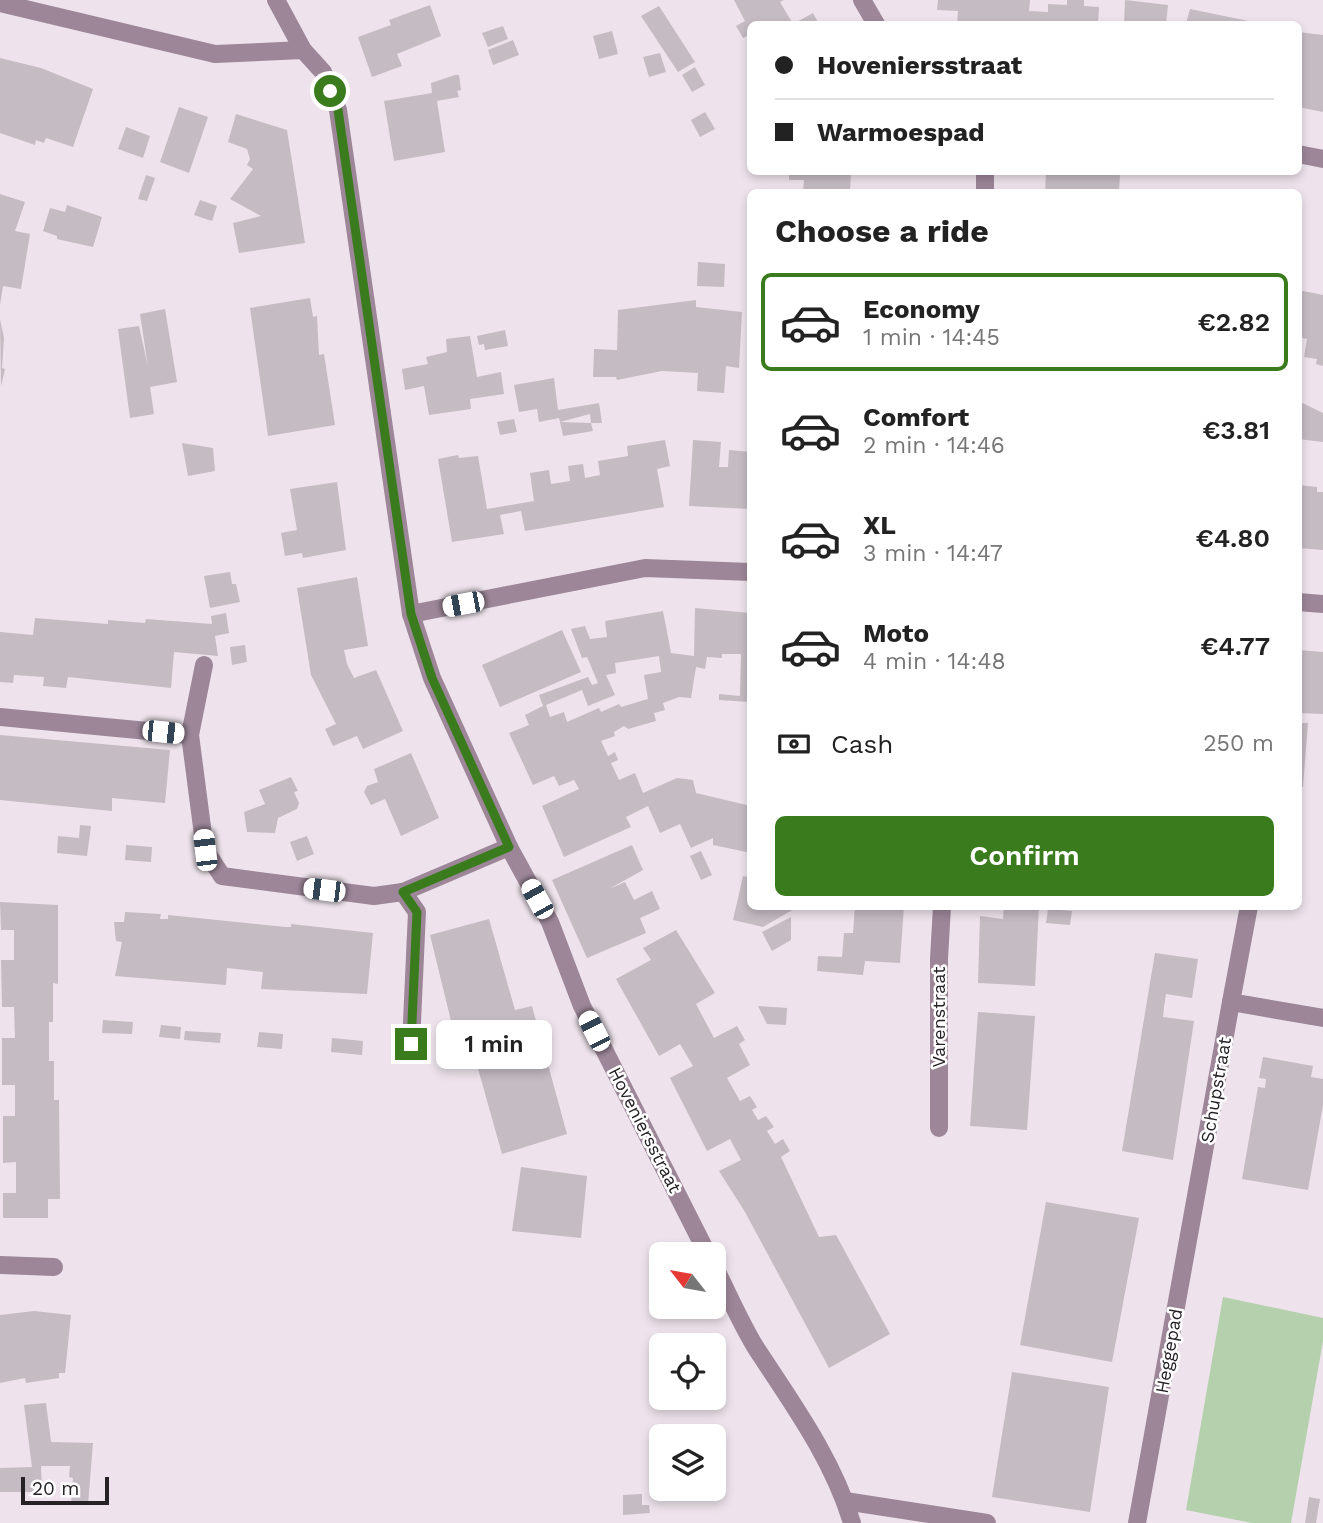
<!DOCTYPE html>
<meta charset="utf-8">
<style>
:root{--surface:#fff;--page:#f2f2f2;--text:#222;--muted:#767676;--line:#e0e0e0;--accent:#3a7c1d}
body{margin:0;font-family:"Work Sans",sans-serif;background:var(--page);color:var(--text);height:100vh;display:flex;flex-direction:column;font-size:26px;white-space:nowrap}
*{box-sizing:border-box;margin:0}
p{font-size:23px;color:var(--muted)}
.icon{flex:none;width:38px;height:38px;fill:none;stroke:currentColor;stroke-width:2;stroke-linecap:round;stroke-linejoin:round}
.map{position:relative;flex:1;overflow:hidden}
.details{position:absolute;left:747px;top:189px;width:555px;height:721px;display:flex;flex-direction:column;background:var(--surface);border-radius:10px;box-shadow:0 4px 10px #0003}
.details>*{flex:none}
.guide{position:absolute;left:747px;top:21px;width:555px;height:154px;border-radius:10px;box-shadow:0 4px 10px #0003;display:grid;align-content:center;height:154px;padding:0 28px;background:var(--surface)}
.needle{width:46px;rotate:301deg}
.buttons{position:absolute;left:649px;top:1242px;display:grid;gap:14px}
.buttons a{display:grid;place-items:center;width:77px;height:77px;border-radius:10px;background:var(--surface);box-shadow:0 4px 10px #0003;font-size:35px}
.scale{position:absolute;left:21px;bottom:18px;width:88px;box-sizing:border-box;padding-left:7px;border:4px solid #262226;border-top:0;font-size:19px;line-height:24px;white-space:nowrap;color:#262226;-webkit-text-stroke:5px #fff;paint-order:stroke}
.end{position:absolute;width:32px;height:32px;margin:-16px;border:9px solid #3a7c1d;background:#fff;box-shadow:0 0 0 4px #fff}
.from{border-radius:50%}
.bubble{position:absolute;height:49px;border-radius:10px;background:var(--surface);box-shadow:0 4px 10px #0003;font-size:23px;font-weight:600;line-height:49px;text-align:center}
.car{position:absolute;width:21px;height:42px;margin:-21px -10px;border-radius:9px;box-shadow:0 0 5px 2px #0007;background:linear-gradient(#fff 24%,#345 0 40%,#fff 0 76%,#345 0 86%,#fff 0)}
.guide b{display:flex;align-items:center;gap:24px;height:66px;font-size:26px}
.guide b+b{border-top:2px solid var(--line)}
.guide i{width:18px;height:18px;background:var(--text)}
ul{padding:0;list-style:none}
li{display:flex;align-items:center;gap:21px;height:98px;margin:0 14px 10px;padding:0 14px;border:4px solid transparent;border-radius:10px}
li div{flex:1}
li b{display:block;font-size:26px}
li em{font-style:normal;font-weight:600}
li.current{border-color:var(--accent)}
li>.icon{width:63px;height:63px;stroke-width:1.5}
h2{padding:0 28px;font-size:32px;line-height:84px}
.pay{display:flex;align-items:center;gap:18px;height:77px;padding:0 28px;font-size:26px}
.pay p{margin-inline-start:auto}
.primary-button{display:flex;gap:14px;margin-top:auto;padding:14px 28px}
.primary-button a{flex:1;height:80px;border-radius:10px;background:var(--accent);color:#fff;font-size:28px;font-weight:600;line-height:80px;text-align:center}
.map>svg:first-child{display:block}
</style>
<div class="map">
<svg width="1323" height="1523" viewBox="0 0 1323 1523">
<rect width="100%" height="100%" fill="#eee3ec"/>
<polygon fill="#b4d0ac" points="1223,1297 1323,1318 1323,1341 1291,1523 1252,1523 1186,1510"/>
<g fill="#c5bbc3" fill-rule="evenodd">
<polygon points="734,0 784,0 780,2 793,24 751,24 751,34 743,38 736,26 745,21"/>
<polygon points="938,0 1030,0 1029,11 1048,12 1048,4 1067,5 1067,0 1084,0 1084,6 1099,7 1098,24 957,24 958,11 937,10"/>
<polygon points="1125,0 1168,5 1166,24 1124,24"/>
<polygon points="430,5 441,36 397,54 402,66 372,77 358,37 391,25 389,20"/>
<polygon points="659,6 695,62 678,72 641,16"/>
<polygon points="1190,9 1258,23 1257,24 1186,24"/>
<polygon points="813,13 819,24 793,24"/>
<polygon points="503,26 508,39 488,47 482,33"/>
<polygon points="612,31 618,54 599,59 593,36"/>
<polygon points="1298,32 1323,35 1323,112 1298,107"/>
<polygon points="513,40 519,55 493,65 488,50"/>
<polygon points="660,53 666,72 649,77 643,57"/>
<polygon points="0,58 41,68 93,89 73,147 46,138 44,143 36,140 35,145 0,133"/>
<polygon points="695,67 705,85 692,92 682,75"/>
<polygon points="455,75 459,75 461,90 457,91 459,97 437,101 445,152 394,161 384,101 432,93 431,83"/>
<polygon points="179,107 208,117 189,173 160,162"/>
<polygon points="705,112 715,129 700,137 691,120"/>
<polygon points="236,114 287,130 305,243 239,253 233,223 261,216 230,199 253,169 247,165 250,159 247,149 228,142"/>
<polygon points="126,127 150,136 143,158 118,149"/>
<polygon points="789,172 851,172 850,192 803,192 804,180 789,180"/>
<polygon points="1046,172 1120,174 1119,192 1045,192"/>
<polygon points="146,175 155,178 147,201 138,199"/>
<polygon points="0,194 25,202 15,231 30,234 21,289 3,286 0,305"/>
<polygon points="200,200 217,206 212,221 194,215"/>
<polygon points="67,205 102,217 93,247 57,239 57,236 43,231 50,208 65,212"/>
<polygon points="698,262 725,264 724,287 697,286"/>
<polygon points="1298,290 1323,295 1323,366 1316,364 1317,359 1304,357 1307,339 1298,337"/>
<polygon points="310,298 313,317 317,316 319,355 324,354 335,425 268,436 250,308"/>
<polygon points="696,300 696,307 742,312 739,368 726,366 724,393 697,391 698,373 662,371 617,380 616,377 593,377 594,349 617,350 618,310"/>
<polygon points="165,309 177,382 150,387 154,414 130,418 118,329 139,326 148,367 140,314"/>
<polygon points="0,319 4,338 2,368 5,369 1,386"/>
<polygon points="505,330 508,346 485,350 484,344 479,345 477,336"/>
<polygon points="470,336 477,377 501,372 504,394 470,399 471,409 429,415 424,386 405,390 402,369 428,364 426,357 447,352 446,339"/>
<polygon points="554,378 558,410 599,403 602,423 591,423 590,414 560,422 559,418 539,422 537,409 519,412 514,385"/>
<polygon points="1298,401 1323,413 1323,442 1298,439"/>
<polygon points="514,419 517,432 500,435 497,422"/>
<polygon points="560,422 591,423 593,431 563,436"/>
<polygon points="665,440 670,466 657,469 664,507 525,531 521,511 500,515 504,534 452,542 438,459 458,455 459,458 478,456 487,509 534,501 530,473 549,470 551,484 570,481 568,466 583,464 585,478 600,475 598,461 628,456 627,446"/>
<polygon points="693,440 721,442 719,467 728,467 729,450 751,452 751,509 689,506"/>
<polygon points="182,443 213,448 215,471 188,476"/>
<polygon points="337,482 346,550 303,558 302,553 285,556 281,533 297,530 290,489"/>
<polygon points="1298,485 1317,487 1317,492 1323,492 1323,550 1298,548"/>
<polygon points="230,572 232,584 236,584 240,602 210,608 204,576"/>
<polygon points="357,577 368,646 344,650 347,664 354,678 376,670 403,731 363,749 357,736 333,746 325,729 336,724 311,675 297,588"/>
<path d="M695 608 751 613 749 702 719 700V694L740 696 741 654H722V658L707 657 705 669 696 667 691 698 679 697 663 703 665 710 654 713 656 721 628 729 624 726 614 732 615 736 601 741 608 756 615 752 618 760 611 763 619 780 635 773 643 793 677 778 693 780 696 793 751 806V853L713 845V838L691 848 680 824 660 833 648 806 626 817 631 827 564 857 542 806 579 789 574 780 559 786 554 776 533 785 509 733 529 725 525 715 543 706 539 695 588 677 592 685 598 683 587 657 582 658 571 629 585 626 590 639 607 637 605 621 663 611 671 653 694 656ZM659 656 661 672 644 675 648 699 621 707 619 704 601 712 599 708 567 722 564 712 550 717 546 705 582 690 588 706 615 695 606 675 616 673 615 663Z"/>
<polygon points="226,613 229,633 215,636 218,656 174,652 171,688 68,677 66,688 43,686 44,677 14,675 13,683 0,682 0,632 33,635 35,618 108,624 108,620 145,623 146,619 212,624 211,616"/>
<polygon points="562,630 581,672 500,707 482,665"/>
<polygon points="245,645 247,662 232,665 230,647"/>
<polygon points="1298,650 1323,652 1323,714 1298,713"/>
<polygon points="1298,723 1308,723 1303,787 1298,786"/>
<polygon points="0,735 170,750 165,803 112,798 112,811 0,800"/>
<polygon points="411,753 439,818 401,836 385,799 371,805 364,792 367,786 378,782 374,769"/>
<polygon points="291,777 298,791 294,792 299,803 297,809 278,818 275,833 247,832 244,812 265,804 259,790"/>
<polygon points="80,825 91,826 87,856 57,853 58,836 79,838"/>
<polygon points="307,836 314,854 297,861 290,842"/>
<polygon points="126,845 152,847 151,862 125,860"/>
<polygon points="632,845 643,870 609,889 625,882 634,900 652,891 660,909 640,918 646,933 587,958 552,880"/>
<polygon points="701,851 712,875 701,880 690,856"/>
<polygon points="743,876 751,878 751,906 794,906 794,909 763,927 733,920"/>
<polygon points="0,902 58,905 58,984 53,983 53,1022 49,1022 49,1061 54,1061 54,1100 59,1100 60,1199 48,1199 48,1218 3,1218 3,1193 16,1193 16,1162 3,1163 3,1116 15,1116 15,1085 2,1085 2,1038 15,1038 14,1007 2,1007 1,960 14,960 14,930 1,930"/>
<polygon points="855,906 904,906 900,963 865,961 863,975 817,971 818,956 842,957 844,933 853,933"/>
<polygon points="1004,906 1039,906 1035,986 978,983 980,916 1003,919"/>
<polygon points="1048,909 1072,911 1070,925 1046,923"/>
<polygon points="125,912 161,914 160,919 168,919 168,915 285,927 291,927 291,924 373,933 367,994 261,989 263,972 227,968 226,985 115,976 122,942 116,941 114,922 124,922"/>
<polygon points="791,917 791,940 772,951 762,932"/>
<polygon points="489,919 515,1010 532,1006 567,1134 502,1154 466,1026 453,1029 430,935"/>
<polygon points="676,930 715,993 696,1004 714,1038 737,1026 745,1040 739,1044 750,1065 727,1078 740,1101 750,1096 757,1107 752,1110 758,1120 766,1116 774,1127 767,1131 775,1144 783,1139 790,1151 781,1157 819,1237 836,1235 890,1334 829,1368 745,1212 719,1171 741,1160 730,1139 707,1151 670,1078 693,1066 680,1044 659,1056 616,979 651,960 643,948"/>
<polygon points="1155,953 1198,959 1192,998 1166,994 1164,1007 1163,1017 1194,1021 1173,1160 1122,1151"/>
<polygon points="758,1006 787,1008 786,1025 767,1024"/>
<polygon points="978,1012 1035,1016 1027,1130 970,1126"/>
<polygon points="103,1020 133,1022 132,1034 102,1033"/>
<polygon points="161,1025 181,1027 180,1039 159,1037"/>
<polygon points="185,1031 221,1033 220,1043 184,1040"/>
<polygon points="259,1032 283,1034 282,1049 257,1047"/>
<polygon points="332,1038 363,1041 362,1055 331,1052"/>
<polygon points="1263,1057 1313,1066 1311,1077 1323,1079 1323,1105 1308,1190 1242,1179 1258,1087 1265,1088 1266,1079 1259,1078"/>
<polygon points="521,1167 587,1176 581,1238 512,1231"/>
<polygon points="1046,1202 1139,1218 1112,1362 1020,1345"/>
<polygon points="34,1311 71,1315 65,1373 59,1373 59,1378 26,1383 25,1378 0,1383 0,1315"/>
<polygon points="1012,1372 1109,1387 1090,1512 992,1497"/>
<polygon points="46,1403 51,1442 93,1443 88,1505 71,1504 73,1478 69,1477 70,1466 41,1466 42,1492 0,1492 0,1468 32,1467 24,1405"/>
<polygon points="642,1494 642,1505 649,1505 650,1513 623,1515 623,1495"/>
<polygon points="1309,1497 1320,1499 1316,1523 1305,1523"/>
</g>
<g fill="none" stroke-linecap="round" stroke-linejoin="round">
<g stroke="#9c8698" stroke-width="18">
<polyline points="276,0 303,50 323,72 338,110 411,614 432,678 509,847 550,922 582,1006 708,1255"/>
<polyline points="862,0 876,24"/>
<polyline points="0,3 215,54 303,50"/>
<polyline points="1298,154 1323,159"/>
<polyline points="985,172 985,192"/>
<polyline points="1298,602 1323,604"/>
<polyline points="411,614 645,568 751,572"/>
<polyline points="204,665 190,735 205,850 222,876 374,896 403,892 417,912 411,1044"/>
<polyline points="0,717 190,735"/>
<polyline points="403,892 509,847"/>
<polyline points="1249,906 1231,1002 1323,1018"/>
<polyline points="939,1128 939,959 942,906"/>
<polyline points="0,1265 54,1267"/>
<path d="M714 1266C728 1293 740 1322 756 1348 792 1403 833 1459 852 1523"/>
<polyline points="845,1501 987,1523"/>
<polyline points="1137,1523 1231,1002"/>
</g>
</g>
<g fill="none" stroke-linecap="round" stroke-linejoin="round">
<polyline stroke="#3a7c1d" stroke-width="9" points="330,91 338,110 411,614 432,678 509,847 403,892 417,912 411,1044"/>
</g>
<g text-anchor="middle" stroke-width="5" stroke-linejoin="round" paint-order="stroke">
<g font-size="18" fill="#262226" stroke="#fff">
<text transform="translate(939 1017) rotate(-90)" y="6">Varenstraat</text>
<text transform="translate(1216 1090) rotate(-80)" y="6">Schupstraat</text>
<text transform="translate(645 1130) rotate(63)" y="6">Hoveniersstraat</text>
<text transform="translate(1169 1351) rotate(-80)" y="6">Heggepad</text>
</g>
</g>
</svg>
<div class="buttons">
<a><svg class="needle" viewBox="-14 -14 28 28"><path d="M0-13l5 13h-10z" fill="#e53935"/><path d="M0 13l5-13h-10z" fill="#767676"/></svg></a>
<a><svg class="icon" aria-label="locate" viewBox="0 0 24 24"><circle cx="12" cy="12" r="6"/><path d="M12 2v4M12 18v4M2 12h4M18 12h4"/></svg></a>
<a><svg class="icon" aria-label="layers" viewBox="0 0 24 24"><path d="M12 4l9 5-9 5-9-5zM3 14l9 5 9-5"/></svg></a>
</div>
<div class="scale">20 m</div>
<i class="end from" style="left:330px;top:91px"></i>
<i class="end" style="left:411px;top:1044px"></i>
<div class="bubble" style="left:436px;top:1020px;width:116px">1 min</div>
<i class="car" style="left:463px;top:604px;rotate:259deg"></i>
<i class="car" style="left:163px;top:732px;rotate:96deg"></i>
<i class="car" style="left:205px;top:850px;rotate:353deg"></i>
<i class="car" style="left:324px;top:890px;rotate:277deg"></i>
<i class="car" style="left:537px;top:899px;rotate:331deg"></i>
<i class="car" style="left:594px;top:1031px;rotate:333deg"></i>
<div class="guide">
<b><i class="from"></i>Hoveniersstraat</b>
<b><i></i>Warmoespad</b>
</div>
<section class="details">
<h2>Choose a ride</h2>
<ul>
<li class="current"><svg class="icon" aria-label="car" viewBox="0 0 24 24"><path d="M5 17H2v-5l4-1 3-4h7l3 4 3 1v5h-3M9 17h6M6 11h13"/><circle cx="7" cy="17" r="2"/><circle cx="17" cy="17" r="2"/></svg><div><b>Economy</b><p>1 min · 14:45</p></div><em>€2.82</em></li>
<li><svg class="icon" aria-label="car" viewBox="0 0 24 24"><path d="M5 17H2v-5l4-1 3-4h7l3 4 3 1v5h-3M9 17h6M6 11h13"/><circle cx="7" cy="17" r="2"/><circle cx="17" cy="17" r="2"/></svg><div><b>Comfort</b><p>2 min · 14:46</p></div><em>€3.81</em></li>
<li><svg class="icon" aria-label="car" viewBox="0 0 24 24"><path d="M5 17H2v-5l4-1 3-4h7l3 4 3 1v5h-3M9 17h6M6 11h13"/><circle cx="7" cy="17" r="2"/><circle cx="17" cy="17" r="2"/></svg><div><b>XL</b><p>3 min · 14:47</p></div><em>€4.80</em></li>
<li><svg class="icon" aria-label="car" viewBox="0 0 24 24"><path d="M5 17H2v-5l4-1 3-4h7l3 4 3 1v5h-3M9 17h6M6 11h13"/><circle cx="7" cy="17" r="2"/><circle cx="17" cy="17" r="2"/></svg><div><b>Moto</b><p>4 min · 14:48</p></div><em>€4.77</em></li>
</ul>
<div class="pay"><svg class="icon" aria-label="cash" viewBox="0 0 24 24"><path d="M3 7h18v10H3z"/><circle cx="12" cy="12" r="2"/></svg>Cash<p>250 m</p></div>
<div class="primary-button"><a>Confirm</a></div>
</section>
</div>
